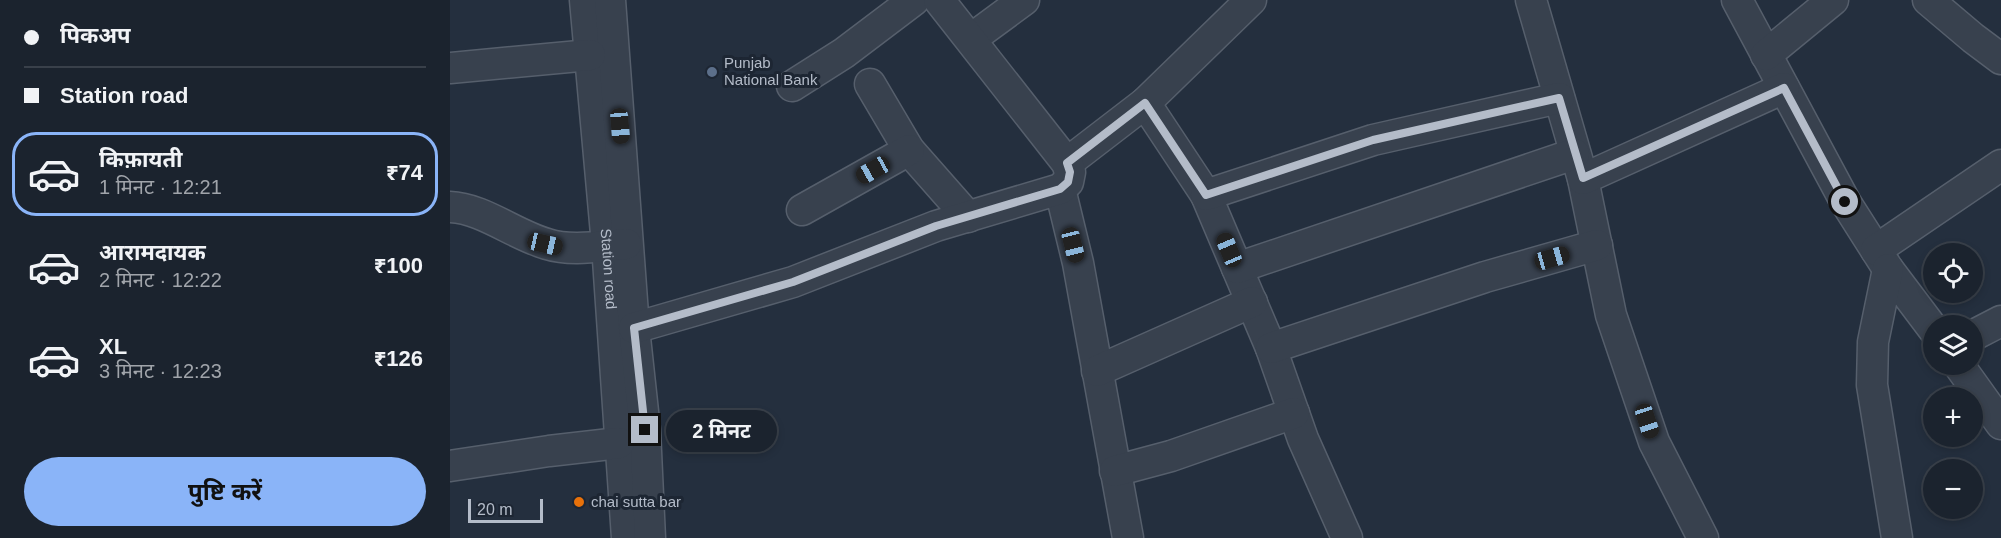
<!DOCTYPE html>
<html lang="hi">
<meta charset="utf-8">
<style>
:root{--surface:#1b232e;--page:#242b36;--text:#f1f3f6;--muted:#a0a4aa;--line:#39404a;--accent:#8ab4f8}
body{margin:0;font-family:Arial,"Noto Sans Devanagari",sans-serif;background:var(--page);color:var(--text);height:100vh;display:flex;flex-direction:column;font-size:22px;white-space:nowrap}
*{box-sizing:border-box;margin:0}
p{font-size:20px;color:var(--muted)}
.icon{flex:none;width:33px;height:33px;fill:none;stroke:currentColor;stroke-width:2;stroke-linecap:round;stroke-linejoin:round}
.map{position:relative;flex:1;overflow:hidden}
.side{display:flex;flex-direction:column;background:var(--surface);width:450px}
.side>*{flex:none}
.top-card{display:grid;align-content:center;height:132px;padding:0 24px;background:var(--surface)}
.controls{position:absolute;left:1473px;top:243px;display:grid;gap:12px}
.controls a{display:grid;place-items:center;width:60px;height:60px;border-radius:50%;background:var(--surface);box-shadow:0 3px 9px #0003,0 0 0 2px var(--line);font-size:30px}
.scale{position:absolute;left:18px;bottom:15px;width:75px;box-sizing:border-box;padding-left:6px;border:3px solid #b4bcc9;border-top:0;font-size:16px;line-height:21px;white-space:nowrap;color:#b4bcc9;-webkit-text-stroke:4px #1d2633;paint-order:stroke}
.end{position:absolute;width:27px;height:27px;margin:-14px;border:8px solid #b4bcc9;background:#111;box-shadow:0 0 0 3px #111}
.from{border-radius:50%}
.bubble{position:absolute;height:42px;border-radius:21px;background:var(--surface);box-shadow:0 3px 9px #0003,0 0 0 2px var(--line);font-size:20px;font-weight:700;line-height:42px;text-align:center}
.car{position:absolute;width:18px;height:36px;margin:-18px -9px;border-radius:8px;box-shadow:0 0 4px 2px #0007;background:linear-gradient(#222 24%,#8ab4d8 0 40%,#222 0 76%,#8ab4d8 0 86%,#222 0)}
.top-card b{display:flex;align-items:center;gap:21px;height:57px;font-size:22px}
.top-card b+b{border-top:2px solid var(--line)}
.top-card i{width:15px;height:15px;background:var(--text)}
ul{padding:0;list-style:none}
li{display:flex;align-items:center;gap:18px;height:84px;margin:0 12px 9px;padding:0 12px;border:3px solid transparent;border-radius:24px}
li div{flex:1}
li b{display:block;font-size:22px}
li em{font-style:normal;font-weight:700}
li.current{border-color:var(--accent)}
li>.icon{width:54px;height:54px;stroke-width:1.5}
.cta{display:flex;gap:12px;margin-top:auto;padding:12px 24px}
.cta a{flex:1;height:69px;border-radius:36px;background:var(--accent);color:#111;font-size:24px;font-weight:700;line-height:69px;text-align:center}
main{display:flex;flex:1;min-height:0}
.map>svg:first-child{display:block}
</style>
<main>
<section class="side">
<div class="top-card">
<b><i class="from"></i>पिकअप</b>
<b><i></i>Station road</b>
</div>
<ul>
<li class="current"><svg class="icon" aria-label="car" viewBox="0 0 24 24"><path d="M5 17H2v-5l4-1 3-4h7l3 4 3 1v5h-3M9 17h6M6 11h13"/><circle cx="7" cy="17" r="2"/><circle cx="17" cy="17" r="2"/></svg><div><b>किफ़ायती</b><p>1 मिनट · 12:21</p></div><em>₹74</em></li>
<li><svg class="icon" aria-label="car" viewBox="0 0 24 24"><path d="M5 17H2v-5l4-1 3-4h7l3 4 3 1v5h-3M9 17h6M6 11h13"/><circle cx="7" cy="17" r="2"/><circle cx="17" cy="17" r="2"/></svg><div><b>आरामदायक</b><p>2 मिनट · 12:22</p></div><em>₹100</em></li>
<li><svg class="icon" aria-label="car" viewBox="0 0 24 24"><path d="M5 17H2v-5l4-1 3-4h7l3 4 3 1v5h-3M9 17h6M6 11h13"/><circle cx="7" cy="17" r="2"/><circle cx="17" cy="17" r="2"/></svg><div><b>XL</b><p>3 मिनट · 12:23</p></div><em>₹126</em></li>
</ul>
<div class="cta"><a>पुष्टि करें</a></div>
</section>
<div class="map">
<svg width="1551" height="538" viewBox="0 0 1551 538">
<rect width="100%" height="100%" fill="#242f3e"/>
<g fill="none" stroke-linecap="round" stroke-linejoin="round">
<g stroke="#565f6c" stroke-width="33">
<g id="street">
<path id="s1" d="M135 0 157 245 177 538"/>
<polyline points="160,0 184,328 195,430 200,538"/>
<polyline points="1081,0 1133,179 1161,315 1204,442 1253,538"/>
<polyline points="1287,0 1396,203 1438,269 1484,330"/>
<polyline points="1478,0 1523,38 1551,59"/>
<polyline points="521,39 574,0"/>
<polyline points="1316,55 1383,0"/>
<polyline points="0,68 140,55"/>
<polyline points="420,84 459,150 518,217"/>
<polyline points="342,86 394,53 464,0"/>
<polyline points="695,103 756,195 821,348 853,439 897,538"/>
<polyline points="617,163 695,103 801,0"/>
<polyline points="1133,179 1334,88"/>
<polyline points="610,189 628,263 678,538"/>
<polyline points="756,195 923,140 1109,98"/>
<path d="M0 207C32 208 65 235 97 244 122 252 150 246 176 244"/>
<polyline points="352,210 459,150"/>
<polyline points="1426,250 1551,165"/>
<polyline points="787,268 1124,154"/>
<polyline points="1438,269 1423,342 1422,385 1447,538"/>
<polyline points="184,328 343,282 486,226 610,189 618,182 620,172 617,163 489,0"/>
<polyline points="1522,336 1551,321"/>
<polyline points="821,348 1035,277 1147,245"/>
<polyline points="1508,364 1551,424"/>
<polyline points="647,371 802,302"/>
<polyline points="0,466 99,451 169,443"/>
<polyline points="665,471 721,456 844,413"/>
</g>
</g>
<use href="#street" stroke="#38414e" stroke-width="30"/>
</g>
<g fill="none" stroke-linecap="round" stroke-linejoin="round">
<polyline stroke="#b4bcc9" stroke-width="8" points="195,430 184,328 343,282 486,226 610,189 618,182 620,172 617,163 695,103 756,195 923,140 1109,98 1133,178 1334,88 1395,202"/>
</g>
<circle fill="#5c6f8a" stroke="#1d2633" stroke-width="2" cx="262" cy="72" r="6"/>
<circle fill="#e8710a" stroke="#1d2633" stroke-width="2" cx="129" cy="502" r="6"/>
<g text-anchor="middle" stroke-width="6" stroke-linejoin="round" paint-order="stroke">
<g font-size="15" fill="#b4bcc9" stroke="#1d2633" text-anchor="start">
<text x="274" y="68">Punjab<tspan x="274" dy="17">National Bank</tspan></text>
<text x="141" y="507">chai sutta bar</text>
</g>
<g font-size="15" fill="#b4bcc9" stroke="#1d2633">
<text dy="5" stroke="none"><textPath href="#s1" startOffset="270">Station road</textPath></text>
</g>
</g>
</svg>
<div class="controls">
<a><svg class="icon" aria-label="locate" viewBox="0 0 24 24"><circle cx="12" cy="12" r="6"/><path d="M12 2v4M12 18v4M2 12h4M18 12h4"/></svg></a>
<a><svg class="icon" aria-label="layers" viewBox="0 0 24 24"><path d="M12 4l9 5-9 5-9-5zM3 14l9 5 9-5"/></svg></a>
<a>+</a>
<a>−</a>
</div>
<div class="scale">20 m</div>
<i class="end from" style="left:1395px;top:202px"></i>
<i class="end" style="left:195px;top:430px"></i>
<div class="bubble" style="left:216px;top:410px;width:111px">2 मिनट</div>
<i class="car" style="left:170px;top:126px;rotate:175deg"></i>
<i class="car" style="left:423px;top:170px;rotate:241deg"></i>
<i class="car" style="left:95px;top:244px;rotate:103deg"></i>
<i class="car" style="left:623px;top:245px;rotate:166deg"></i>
<i class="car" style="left:779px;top:250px;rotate:337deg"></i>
<i class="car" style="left:1102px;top:258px;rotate:74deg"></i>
<i class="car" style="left:1197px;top:421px;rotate:162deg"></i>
</div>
</main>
